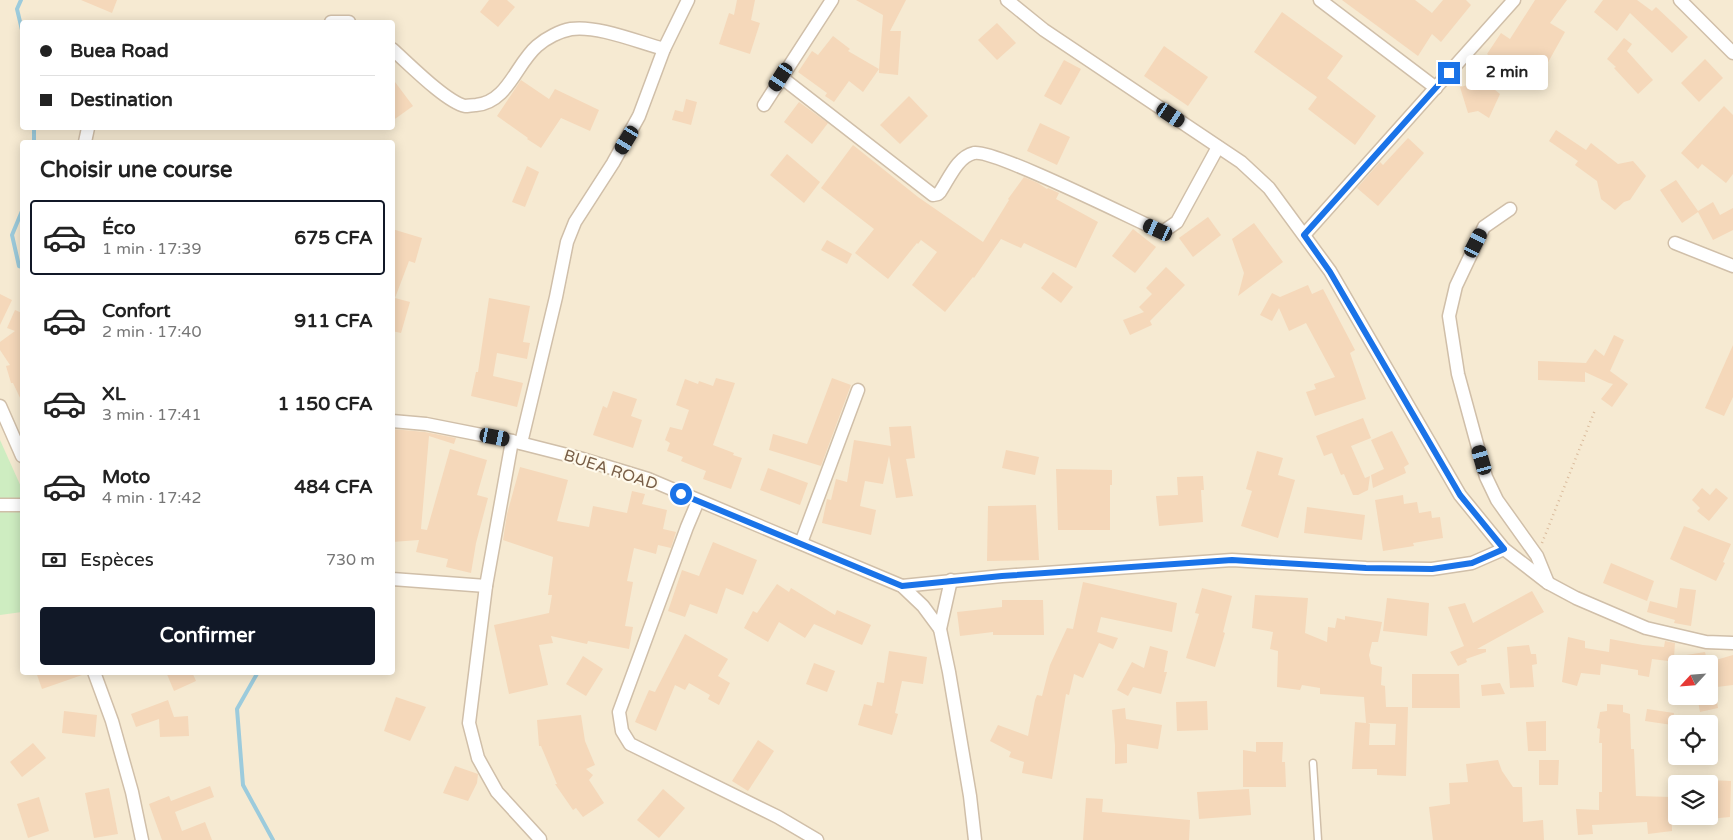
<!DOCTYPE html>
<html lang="fr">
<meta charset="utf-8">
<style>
:root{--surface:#fff;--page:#f2f2f2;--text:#222;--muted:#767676;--line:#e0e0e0;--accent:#111827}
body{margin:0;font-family:"Varela Round",sans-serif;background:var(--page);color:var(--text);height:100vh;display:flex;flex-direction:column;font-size:19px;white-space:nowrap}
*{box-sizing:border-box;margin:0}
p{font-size:16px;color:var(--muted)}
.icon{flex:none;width:28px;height:28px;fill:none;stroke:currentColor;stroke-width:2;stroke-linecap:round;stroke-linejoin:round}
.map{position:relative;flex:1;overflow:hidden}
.drawer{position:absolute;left:20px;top:140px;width:375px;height:535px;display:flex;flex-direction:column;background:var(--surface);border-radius:5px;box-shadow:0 2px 12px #0003}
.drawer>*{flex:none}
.hud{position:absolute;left:20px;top:20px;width:375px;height:110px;border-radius:5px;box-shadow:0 2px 12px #0003;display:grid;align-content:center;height:110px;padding:0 20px;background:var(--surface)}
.needle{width:32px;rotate:244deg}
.fabs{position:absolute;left:1668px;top:655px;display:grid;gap:10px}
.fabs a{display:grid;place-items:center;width:50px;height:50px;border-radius:5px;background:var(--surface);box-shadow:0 2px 12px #0003;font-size:25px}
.end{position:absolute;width:22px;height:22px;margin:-11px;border:6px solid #1a73e8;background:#fff;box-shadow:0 0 0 2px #fff}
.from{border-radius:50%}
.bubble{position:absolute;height:35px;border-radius:5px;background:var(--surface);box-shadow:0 2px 12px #0003;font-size:16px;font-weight:700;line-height:35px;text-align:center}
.car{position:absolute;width:15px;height:30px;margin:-15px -8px;border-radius:6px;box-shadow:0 0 4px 1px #0007;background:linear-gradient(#222 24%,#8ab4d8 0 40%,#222 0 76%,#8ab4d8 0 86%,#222 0)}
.hud b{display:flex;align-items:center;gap:18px;height:48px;font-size:19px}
.hud b+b{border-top:1px solid var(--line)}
.hud i{width:12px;height:12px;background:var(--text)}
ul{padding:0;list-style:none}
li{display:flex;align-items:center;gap:15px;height:75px;margin:0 10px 8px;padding:0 10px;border:2px solid transparent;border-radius:5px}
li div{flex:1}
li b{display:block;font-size:19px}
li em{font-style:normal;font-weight:700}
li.on{border-color:var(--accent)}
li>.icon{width:45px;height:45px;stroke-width:1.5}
h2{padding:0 20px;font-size:22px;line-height:60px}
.pay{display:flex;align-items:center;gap:12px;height:55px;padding:0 20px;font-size:19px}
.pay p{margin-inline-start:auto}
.cta{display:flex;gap:10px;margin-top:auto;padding:10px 20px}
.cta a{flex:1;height:58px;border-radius:5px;background:var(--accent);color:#fff;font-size:20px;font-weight:700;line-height:58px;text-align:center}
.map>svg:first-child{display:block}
</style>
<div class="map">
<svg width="1733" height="840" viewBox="0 0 1733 840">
<rect width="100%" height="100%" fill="#fef7e4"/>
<path fill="#f6ead2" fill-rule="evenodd" d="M0 0H1733V840H0ZM22 22H392V128H22ZM22 142H392V672H22ZM1676 664H1709V696H1676ZM1676 724H1709V756H1676ZM1676 784H1709V816H1676Z"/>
<polygon fill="#ceedc1" points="0,440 22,489 22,612 0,615"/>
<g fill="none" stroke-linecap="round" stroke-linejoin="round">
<g stroke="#9ccbdc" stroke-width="4">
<polyline points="21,0 17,9 22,30"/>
<polyline points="34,128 34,142"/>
<polyline points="22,211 12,235 19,266 22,267"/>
<polyline points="258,672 237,709 243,785 273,840"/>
</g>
</g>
<g fill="#f5d8ba" fill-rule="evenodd">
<polygon points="81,0 117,0 112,13"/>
<polygon points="489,0 507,0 515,7 498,27 480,12"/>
<polygon points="737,0 755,0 751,20 760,23 750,54 719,44 729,13 734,15"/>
<polygon points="856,0 906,0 890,31 901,31 898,75 879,73 879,69 863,92 849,81 834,102 825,96 827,93 798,72 812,51 818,55 833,36 850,49 848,51 879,69 883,15"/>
<polygon points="1342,0 1415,0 1432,13 1443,0 1466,0 1471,5 1441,42 1432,34 1418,56"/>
<polygon points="1535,0 1567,0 1550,23 1565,32 1537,82 1517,71 1515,74 1487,54 1501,33 1510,39"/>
<polygon points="1603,0 1637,0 1652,11 1656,7 1688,37 1672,53 1630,13 1617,31 1594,12"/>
<polygon points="1282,12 1343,56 1327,78 1376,116 1355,145 1308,109 1317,97 1254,52"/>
<polygon points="997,23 1016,43 997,60 978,40"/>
<polygon points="1624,38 1632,44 1627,51 1653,80 1638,94 1614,68 1616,67 1607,59"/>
<polygon points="1164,46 1208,77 1188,106 1144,76"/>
<polygon points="1705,59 1723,78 1699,102 1681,83"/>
<polygon points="1064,60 1081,69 1061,105 1044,96"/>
<polygon points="392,78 413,106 392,121"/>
<polygon points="521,80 549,99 555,89 599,110 590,131 561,118 541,148 527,139 528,138 497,116"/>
<polygon points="1484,81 1500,94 1489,118 1478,111 1468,113 1460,87"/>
<polygon points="909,96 928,116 900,144 880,125"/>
<polygon points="686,99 697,102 691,125 672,120 675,110 683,112"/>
<polygon points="799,102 828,123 812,144 784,122"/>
<polygon points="1724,106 1733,115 1733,174 1726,183 1702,164 1698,169 1681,153"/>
<polygon points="1040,123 1070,137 1057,165 1027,151"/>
<polygon points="1556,130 1586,150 1591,143 1618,164 1633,161 1646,176 1630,200 1624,202 1615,210 1601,199 1597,181 1575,165 1578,161 1549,141"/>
<polygon points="1408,138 1424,153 1378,206 1357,188 1380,162 1383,165"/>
<polygon points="853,145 918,197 983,242 1009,200 1008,199 1024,177 1038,183 1047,189 1048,188 1059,193 1056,199 1098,222 1076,268 1024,243 1021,248 1001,239 974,278 973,277 945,312 912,285 937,252 921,240 918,244 917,243 888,279 855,253 874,229 821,188"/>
<polygon points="787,154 820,182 804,203 770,175"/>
<polygon points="527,166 539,172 525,207 512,202"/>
<polygon points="1676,180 1698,211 1713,202 1720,215 1733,208 1733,230 1713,240 1698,212 1682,223 1660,190"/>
<polygon points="1208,217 1221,235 1193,257 1179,238"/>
<polygon points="1254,223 1283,262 1238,296 1244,273 1232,239"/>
<polygon points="392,229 422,238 415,263 409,261 395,298 410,302 401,333 392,331"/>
<polygon points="1133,229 1156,247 1135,273 1112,256"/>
<polygon points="827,240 852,254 847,264 821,250"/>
<polygon points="1166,267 1185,285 1150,321 1152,325 1130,335 1123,320 1144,312 1139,307 1152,294 1146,288"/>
<polygon points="1053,272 1073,287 1061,303 1041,288"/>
<polygon points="1308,285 1312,294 1323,289 1355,350 1350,353 1366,399 1315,416 1306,392 1316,389 1314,384 1335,377 1306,323 1289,331 1279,308 1272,321 1260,315 1272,293 1280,297"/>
<polygon points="0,294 12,300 0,325"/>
<polygon points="489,298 530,306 523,342 530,343 527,359 497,353 493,376 523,383 517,407 471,396 476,372 478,372"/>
<polygon points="15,310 22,313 22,402 13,383 11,383 6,366 10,365 0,350 0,342 15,331 7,328"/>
<polygon points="1614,335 1624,340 1610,371 1628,384 1612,407 1601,399 1613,384 1609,383 1585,372 1585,382 1538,380 1538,361 1586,363 1595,349 1604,356"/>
<polygon points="1733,345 1733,397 1724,416 1705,408"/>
<polygon points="716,378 735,383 713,445 734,453 733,455 742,458 731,489 703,479 706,471 681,461 683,457 667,451 670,443 665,440 670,427 682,430 689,410 676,405 685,379 698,384 699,381 713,386"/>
<polygon points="832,378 851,385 821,466 769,450 773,434 807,444"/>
<polygon points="613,391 637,399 631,416 642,420 633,448 593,435 603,406 607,408"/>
<polygon points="1363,418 1371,438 1351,446 1365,478 1370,476 1368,490 1358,495 1353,495 1344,474 1341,475 1332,453 1324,456 1316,436"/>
<polygon points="911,426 915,458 906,459 913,496 896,498 889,456 883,484 865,481 860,506 876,510 871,535 822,523 827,499 831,500 836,479 847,482 854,440 891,446 889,427"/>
<polygon points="392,429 425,432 456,438 454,444 429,436 421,529 427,530 450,449 487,460 477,495 488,498 476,543 471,573 446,567 448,559 416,552 419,540 392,542"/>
<polygon points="1392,431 1409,464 1404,467 1406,473 1373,488 1371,475 1384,469 1371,440"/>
<polygon points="1006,450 1039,457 1035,475 1002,468"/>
<polygon points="1257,451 1283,458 1278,475 1295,480 1278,538 1241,526 1252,491 1246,489"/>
<polygon points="520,467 568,480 557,521 589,527 593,506 627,513 632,491 645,494 642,504 667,510 663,529 676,532 671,548 658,545 656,554 634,548 627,581 633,582 625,626 633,627 629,649 588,641 587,644 551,636 553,643 539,645 548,685 509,694 494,625 549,613 552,595 548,595 553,557 503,540 507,514"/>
<polygon points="768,468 808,483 800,505 760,490"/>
<polygon points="1056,469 1112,470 1112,485 1110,485 1110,530 1058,530"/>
<polygon points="1203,476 1204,490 1201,490 1203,522 1159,526 1156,496 1178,495 1177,477"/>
<polygon points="1702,488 1710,495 1716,488 1728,498 1709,521 1697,511 1700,508 1692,500"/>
<polygon points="1403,495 1404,504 1417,502 1419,513 1431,511 1432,518 1440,517 1443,538 1413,543 1414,546 1383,551 1375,500"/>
<polygon points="1036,505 1039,560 987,561 988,506"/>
<polygon points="1307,507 1365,515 1362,540 1304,533"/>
<polygon points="1684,526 1731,544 1723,562 1725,563 1716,581 1670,559"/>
<polygon points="713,542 757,560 743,595 726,588 717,614 690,604 685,617 668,611 682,570 699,576"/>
<polygon points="1611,563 1654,581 1647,601 1603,583"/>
<polygon points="1083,582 1177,603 1172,632 1101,617 1097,632 1118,638 1113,649 1099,643 1083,678 1074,674 1069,695 1066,694 1052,779 1022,773 1024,762 1009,757 1011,752 990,741 998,725 1028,736 1035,700 1037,695 1042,696 1050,665 1067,628 1073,629"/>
<polygon points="777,584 789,592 791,588 835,615 837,610 871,625 862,645 814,624 805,638 779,622 768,642 744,628 753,611 757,613"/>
<polygon points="1202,588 1232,596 1223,632 1225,633 1215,667 1186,658 1199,614 1195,613"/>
<polygon points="1680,588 1696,590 1691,626 1674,623 1675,620 1647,612 1650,601 1677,608"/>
<polygon points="1532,591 1544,612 1477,649 1486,649 1486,652 1466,659 1467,662 1458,666 1450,652 1464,646 1448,607 1465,603 1473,623"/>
<path d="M1255 595 1308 598 1305 633 1327 642 1328 627 1335 628 1337 618 1345 620V616L1382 622 1378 642H1372L1369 655 1371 664 1382 667 1381 685 1385 686 1386 707H1408L1406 776 1377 775V769H1352L1355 722 1366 723 1364 697 1320 694V688L1302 685 1300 690 1277 687 1278 651 1270 649 1273 632 1252 628ZM1368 723 1396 724 1395 745H1369L1370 724Z"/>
<polygon points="1387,598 1429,603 1427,636 1383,631"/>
<polygon points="1002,600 1043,600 1044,635 993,635 993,632 960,636 957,612 1002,607"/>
<polygon points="685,634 728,659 718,676 730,683 719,705 708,699 710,695 689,683 685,690 675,685 656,731 635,722 649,690 655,692"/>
<polygon points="1568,637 1585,641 1585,648 1609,652 1610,639 1643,645 1664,647 1665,641 1675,643 1674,657 1705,652 1708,664 1668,664 1668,661 1652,659 1649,677 1638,675 1638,670 1601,664 1600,675 1581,673 1577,686 1562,682"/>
<polygon points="1529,645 1531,654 1536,654 1537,664 1532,665 1534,687 1510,688 1507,647"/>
<polygon points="1150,646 1168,651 1164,672 1167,672 1161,694 1133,687 1128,696 1117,690 1132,662 1144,668"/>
<polygon points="889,651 927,657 923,684 902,681 895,713 898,714 892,735 858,725 864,704 872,706 877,682 884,683"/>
<polygon points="1733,655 1733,685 1709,688 1709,662"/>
<polygon points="583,656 603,669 586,696 566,684"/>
<polygon points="814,663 835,671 827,692 806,684"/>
<polygon points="36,672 84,672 85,674 42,689"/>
<polygon points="166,672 192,672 196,681 174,691"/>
<polygon points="1412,674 1459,674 1460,708 1412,708"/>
<polygon points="1500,683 1505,694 1482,696 1481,685"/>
<polygon points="1697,696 1716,696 1718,708 1700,712"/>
<polygon points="396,697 426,707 410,741 384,731"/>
<polygon points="168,700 174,717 188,716 189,736 160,737 159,719 136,727 131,714"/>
<polygon points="1207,701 1208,730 1177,731 1176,702"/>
<polygon points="1607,704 1623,705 1623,712 1630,714 1631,749 1634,749 1636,796 1671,797 1672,831 1648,834 1647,822 1592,825 1593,834 1578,835 1576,809 1599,810 1599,792 1602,792 1602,743 1599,743 1600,729 1597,728 1600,712 1607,711"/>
<polygon points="1125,708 1126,719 1162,725 1158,749 1127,744 1127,763 1115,764 1115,745 1112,710"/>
<polygon points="1647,709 1674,713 1672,725 1645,721"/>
<polygon points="64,711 97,715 95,737 62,733"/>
<polygon points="581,715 585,741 595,765 586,769 593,775 589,780 604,803 583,817 576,808 573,810 555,784 557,784 541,746 539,746 537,720"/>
<polygon points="1546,721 1546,751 1528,751 1526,722"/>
<polygon points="758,740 774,751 748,791 732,781"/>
<polygon points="1256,742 1283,742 1282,762 1285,762 1286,787 1243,787 1243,750 1256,752"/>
<polygon points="33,743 46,758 22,777 10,762"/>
<polygon points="1498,760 1502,771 1513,787 1522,787 1523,822 1543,820 1544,840 1433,840 1429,807 1450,804 1449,783 1468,782 1466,764"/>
<polygon points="1539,760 1559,760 1558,785 1539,785"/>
<polygon points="455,766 478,774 477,783 468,801 443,793"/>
<polygon points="1709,780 1731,781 1730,817 1709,819"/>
<polygon points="210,786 214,797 175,812 182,831 205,822 212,840 162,840 149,804 169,796 171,801"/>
<polygon points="109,788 118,834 94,838 85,793"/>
<polygon points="663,789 685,808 659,838 637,820"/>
<polygon points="1249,789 1251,815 1199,819 1197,792"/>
<polygon points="39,797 49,831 28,838 17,804"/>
<polygon points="1086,798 1103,799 1102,812 1190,820 1189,840 1083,840"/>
</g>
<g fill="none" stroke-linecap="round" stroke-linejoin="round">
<g stroke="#d0bfa9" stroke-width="9">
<polyline id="service" points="1313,763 1318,840"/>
</g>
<g stroke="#d0bfa9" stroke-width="15">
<g id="minor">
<polyline points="1007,0 1044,30 1241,162 1269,188 1330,271 1460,495 1504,549 1548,583 1576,598 1646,628 1706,642 1733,643"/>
<polyline points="1320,0 1436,88"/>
<polyline points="1680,0 1733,53"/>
<polyline points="331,22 349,22"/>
<path d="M392 49C408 63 446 102 465 106 468 106 473 105 476 105 508 102 516 64 537 46 546 38 560 31 571 29 597 25 638 42 664 49"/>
<path d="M781 77 933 195 938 194 940 192C949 179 957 157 974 153 994 149 1131 218 1158 230L1164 231 1177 222 1218 147"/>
<polyline points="764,105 832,0"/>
<polyline points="85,142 88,128"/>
<polyline points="1510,209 1484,227 1456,286 1449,316 1458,374 1486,477 1497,500 1537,556 1548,583"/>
<polyline points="1304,235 1514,0"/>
<polyline points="1675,243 1733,266"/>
<polyline points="0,406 22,456"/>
<polyline points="392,421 426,424 512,441 579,458 648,479 902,586 923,606 940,629"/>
<polyline points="512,441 486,586 469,723 478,758 497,792 540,839"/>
<polyline points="521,443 556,297 567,242 575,222 613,163 639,116 664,49 688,0"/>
<polyline points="698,501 687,527 619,712 622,731 630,744 778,817 817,840"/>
<polyline points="0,505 22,505"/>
<polyline points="801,543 858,390"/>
<polyline points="392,579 486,586"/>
<polyline points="951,580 940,629 949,672 970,796 975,840"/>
<polyline points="902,586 1002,576 1232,560 1366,568 1432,569 1472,563 1504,549"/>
<polyline points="94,672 112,721 132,792 142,840"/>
</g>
</g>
<polyline stroke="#dabb9c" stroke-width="2.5" stroke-dasharray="1 4" stroke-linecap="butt" points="1542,543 1595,410"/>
<use href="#service" stroke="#fff" stroke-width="6"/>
<use href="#minor" stroke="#fff" stroke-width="12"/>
</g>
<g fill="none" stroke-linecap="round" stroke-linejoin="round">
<polyline stroke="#1a73e8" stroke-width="6" points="681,494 902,586 1002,576 1232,560 1366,568 1432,569 1472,563 1504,549 1460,495 1330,272 1304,235 1449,73"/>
</g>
<g text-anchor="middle" stroke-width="4.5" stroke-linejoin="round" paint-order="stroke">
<g font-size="16" fill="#785e47" stroke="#fffaec">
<text transform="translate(611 469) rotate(18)" y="6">BUEA ROAD</text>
</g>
</g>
</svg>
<div class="fabs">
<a><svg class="needle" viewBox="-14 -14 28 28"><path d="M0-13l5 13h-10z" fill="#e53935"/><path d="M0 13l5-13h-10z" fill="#767676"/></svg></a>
<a><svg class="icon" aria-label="locate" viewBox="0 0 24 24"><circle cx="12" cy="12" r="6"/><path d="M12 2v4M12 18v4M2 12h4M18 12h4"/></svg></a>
<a><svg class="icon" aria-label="layers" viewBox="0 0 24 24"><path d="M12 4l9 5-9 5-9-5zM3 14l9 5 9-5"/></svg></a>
</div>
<i class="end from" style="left:681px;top:494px"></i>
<i class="end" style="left:1449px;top:73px"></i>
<div class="bubble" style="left:1466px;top:55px;width:82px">2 min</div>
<i class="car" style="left:781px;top:77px;rotate:213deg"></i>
<i class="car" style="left:1171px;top:115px;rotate:124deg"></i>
<i class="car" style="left:627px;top:140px;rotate:211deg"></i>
<i class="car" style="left:1158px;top:230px;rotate:295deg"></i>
<i class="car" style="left:1476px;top:243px;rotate:27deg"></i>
<i class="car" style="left:495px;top:437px;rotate:101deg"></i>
<i class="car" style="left:1482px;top:460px;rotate:344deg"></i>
<div class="hud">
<b><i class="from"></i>Buea Road</b>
<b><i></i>Destination</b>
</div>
<section class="drawer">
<h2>Choisir une course</h2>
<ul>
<li class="on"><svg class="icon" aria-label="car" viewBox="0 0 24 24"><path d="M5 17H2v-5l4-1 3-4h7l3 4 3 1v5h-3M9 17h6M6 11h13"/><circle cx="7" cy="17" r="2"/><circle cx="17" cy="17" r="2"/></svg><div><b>Éco</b><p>1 min · 17:39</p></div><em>675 CFA</em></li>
<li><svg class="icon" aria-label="car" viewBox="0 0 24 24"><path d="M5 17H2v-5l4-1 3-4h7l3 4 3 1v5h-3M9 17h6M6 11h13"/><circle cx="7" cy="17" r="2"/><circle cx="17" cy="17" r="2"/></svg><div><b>Confort</b><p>2 min · 17:40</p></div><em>911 CFA</em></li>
<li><svg class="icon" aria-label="car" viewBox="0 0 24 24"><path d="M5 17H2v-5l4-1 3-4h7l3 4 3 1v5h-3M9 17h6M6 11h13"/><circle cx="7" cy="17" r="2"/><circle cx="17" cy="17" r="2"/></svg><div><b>XL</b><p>3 min · 17:41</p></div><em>1 150 CFA</em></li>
<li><svg class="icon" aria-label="car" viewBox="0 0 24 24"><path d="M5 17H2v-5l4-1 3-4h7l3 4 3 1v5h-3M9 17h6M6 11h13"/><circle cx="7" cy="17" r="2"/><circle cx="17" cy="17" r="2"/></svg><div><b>Moto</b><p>4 min · 17:42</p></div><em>484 CFA</em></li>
</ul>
<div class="pay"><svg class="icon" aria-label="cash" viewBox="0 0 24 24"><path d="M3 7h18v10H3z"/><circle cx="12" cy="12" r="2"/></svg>Espèces<p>730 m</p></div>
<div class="cta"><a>Confirmer</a></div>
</section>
</div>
